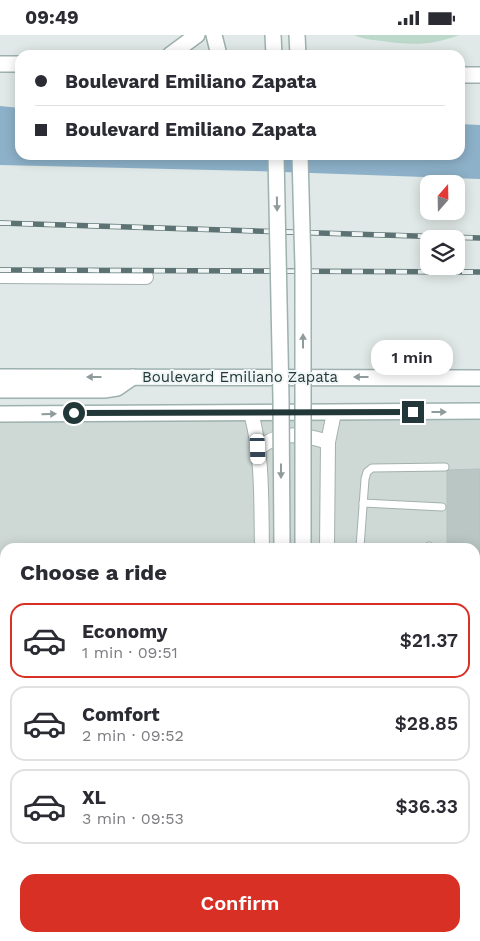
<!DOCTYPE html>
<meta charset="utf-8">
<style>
:root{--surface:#fff;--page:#f7f7f7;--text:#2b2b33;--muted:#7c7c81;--line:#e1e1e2;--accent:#d93025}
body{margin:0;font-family:"Work Sans",sans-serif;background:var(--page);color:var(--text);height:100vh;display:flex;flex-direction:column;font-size:19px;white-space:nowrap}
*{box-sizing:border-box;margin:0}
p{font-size:16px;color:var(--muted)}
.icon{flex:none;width:28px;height:28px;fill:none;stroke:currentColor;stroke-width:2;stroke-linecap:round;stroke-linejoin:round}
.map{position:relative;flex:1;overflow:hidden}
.sheet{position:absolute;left:0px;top:508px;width:480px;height:399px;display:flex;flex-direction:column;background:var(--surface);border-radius:15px 15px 0 0;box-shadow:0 2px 12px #0003}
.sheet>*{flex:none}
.top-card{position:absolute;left:15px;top:15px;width:450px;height:110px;border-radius:15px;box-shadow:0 2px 12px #0003;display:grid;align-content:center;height:110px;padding:0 20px;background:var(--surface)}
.needle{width:32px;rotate:20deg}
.tools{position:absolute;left:420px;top:140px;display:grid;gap:10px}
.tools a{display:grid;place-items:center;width:45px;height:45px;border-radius:10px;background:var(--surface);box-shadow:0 2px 12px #0003;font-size:25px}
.end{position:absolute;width:22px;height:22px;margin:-11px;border:6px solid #223737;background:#fff;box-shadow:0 0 0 2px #fff}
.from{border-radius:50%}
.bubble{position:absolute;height:35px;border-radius:15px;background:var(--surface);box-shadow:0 2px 12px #0003;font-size:16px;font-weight:600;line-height:35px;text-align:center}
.car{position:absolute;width:15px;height:30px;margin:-15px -8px;border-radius:6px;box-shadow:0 0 4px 1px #0007;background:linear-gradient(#fff 24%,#345 0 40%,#fff 0 76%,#345 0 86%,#fff 0)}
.top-card b{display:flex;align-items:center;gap:18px;height:48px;font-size:19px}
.top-card b+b{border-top:1px solid var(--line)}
.top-card i{width:12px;height:12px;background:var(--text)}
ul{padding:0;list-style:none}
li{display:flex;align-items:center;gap:15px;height:75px;margin:0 10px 8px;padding:0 10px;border:2px solid var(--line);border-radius:15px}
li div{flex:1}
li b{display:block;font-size:19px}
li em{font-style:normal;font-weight:600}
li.selected{border-color:var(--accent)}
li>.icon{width:45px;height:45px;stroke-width:1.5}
h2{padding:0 20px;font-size:22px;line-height:60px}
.action{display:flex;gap:10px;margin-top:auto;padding:10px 20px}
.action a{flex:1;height:58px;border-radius:15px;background:var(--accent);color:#fff;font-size:20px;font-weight:600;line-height:58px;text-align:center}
.status{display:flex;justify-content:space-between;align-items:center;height:35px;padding:0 25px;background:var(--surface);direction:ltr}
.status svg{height:14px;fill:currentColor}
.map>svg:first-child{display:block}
</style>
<div class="status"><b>09:49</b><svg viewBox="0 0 49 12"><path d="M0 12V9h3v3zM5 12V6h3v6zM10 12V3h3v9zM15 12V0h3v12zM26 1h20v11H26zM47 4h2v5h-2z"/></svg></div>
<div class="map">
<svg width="480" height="906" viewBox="0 0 480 906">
<rect width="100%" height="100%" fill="#e0e9e7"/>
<path fill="#ced9d6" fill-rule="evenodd" d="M480 377V906H0V380ZM5 512H475V901H5Z"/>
<path fill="#bbd8ca" d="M354 0H459C434 10 415 10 389 7 376 5 366 5 354 0Z"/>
<polygon fill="#8db1c9" points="0,71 20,73 20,120 460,120 460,89 480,90 480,144 255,136 0,130"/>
<g fill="#b9c6c4" stroke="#b3c2bf">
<polygon points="480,434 480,800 475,800 475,512 447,512 447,435"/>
<polygon points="0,616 5,616 5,901 185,901 176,906 0,906"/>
</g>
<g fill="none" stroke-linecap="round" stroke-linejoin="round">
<g stroke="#a3b0af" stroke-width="9">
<g id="lane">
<polyline points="363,468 442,472"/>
<polyline points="360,512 365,444 367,437 372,433 445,432"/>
<polyline points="429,512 429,511"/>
<polyline points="475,886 480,886"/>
</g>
</g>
<g stroke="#a3b0af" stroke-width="16">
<g id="street">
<polyline points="0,241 146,242"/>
<path d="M251 378C263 421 261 468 262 512"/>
<path d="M258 414C280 395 302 399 328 407"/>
<polyline points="327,512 328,407 334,378"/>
<polyline points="187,906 193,901"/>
<polyline points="270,906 273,901"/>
<polyline points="323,906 323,901"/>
</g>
</g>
<g stroke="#9db1ae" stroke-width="18">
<g id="secondary">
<polyline points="214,0 219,20"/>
<polyline points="273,0 274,20"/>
<polyline points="297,0 298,20"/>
<polyline points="170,20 197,0"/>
<polyline points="0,29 20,29"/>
<polyline points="460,40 480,40"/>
<polyline points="0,342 480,343"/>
<polyline points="0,355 104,355 117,353 133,342"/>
<polyline points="0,379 480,376"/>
<polyline points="223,906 228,901"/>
<polyline points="250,906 254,901"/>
</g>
</g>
<use href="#lane" stroke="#fff" stroke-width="7"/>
<use href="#street" stroke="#fff" stroke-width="14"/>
<use href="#secondary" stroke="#fff" stroke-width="15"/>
<g stroke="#5d7373" stroke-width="5.5">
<g id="rail">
<polyline points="0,188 480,203"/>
<polyline points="0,235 480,237"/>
</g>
</g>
<use href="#rail" stroke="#f0f6f5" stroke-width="4" stroke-dasharray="11" stroke-linecap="butt"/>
<g stroke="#9db1ae" stroke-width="18" stroke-linecap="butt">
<g id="secondary-bridge">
<polyline points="276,120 281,364 282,512"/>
<polyline points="300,120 303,232 303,512"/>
</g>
</g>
<use href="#secondary-bridge" stroke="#fff" stroke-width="15"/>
</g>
<defs><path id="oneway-solid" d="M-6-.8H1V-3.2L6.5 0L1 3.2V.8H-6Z" transform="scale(1.25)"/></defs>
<g fill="#909b9b">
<use href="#oneway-solid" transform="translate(277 169) rotate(89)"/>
<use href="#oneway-solid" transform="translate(303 306) rotate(-90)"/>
<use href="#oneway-solid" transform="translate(94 342) rotate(180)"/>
<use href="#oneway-solid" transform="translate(361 342) rotate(-180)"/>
<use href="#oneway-solid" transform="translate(439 377)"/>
<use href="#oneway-solid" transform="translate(49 379) rotate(-1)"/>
<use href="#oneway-solid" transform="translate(281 436) rotate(90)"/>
</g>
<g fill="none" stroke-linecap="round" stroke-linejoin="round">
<polyline stroke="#223737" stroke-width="6" points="74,378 413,377"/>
</g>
<g text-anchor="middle" stroke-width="4" stroke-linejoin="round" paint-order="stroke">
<g font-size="15" fill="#223737" stroke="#f0f6f5">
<text x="240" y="347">Boulevard Emiliano Zapata</text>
</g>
</g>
</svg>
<div class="tools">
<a><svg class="needle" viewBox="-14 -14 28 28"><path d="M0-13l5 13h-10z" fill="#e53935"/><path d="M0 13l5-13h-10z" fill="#7c7c81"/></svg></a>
<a><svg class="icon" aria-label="layers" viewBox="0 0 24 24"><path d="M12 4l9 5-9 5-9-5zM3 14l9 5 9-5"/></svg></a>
</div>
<i class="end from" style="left:74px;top:378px"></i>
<i class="end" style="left:413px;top:377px"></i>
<div class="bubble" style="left:371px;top:305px;width:82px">1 min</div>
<i class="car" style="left:258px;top:414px;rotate:178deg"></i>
<div class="top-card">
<b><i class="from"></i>Boulevard Emiliano Zapata</b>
<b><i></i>Boulevard Emiliano Zapata</b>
</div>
<section class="sheet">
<h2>Choose a ride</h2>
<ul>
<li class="selected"><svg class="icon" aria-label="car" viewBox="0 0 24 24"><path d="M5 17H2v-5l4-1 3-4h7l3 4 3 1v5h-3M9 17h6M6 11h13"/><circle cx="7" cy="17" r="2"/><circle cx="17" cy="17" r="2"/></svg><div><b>Economy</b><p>1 min · 09:51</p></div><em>$21.37</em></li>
<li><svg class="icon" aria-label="car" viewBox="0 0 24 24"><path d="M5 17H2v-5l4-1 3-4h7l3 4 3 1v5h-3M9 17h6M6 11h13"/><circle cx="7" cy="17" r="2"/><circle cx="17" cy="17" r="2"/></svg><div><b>Comfort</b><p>2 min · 09:52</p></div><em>$28.85</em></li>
<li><svg class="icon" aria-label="car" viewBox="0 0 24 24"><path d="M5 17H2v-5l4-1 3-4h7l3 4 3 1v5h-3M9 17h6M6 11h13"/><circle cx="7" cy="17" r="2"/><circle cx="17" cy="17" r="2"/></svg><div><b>XL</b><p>3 min · 09:53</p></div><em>$36.33</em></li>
</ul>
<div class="action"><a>Confirm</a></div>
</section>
</div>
